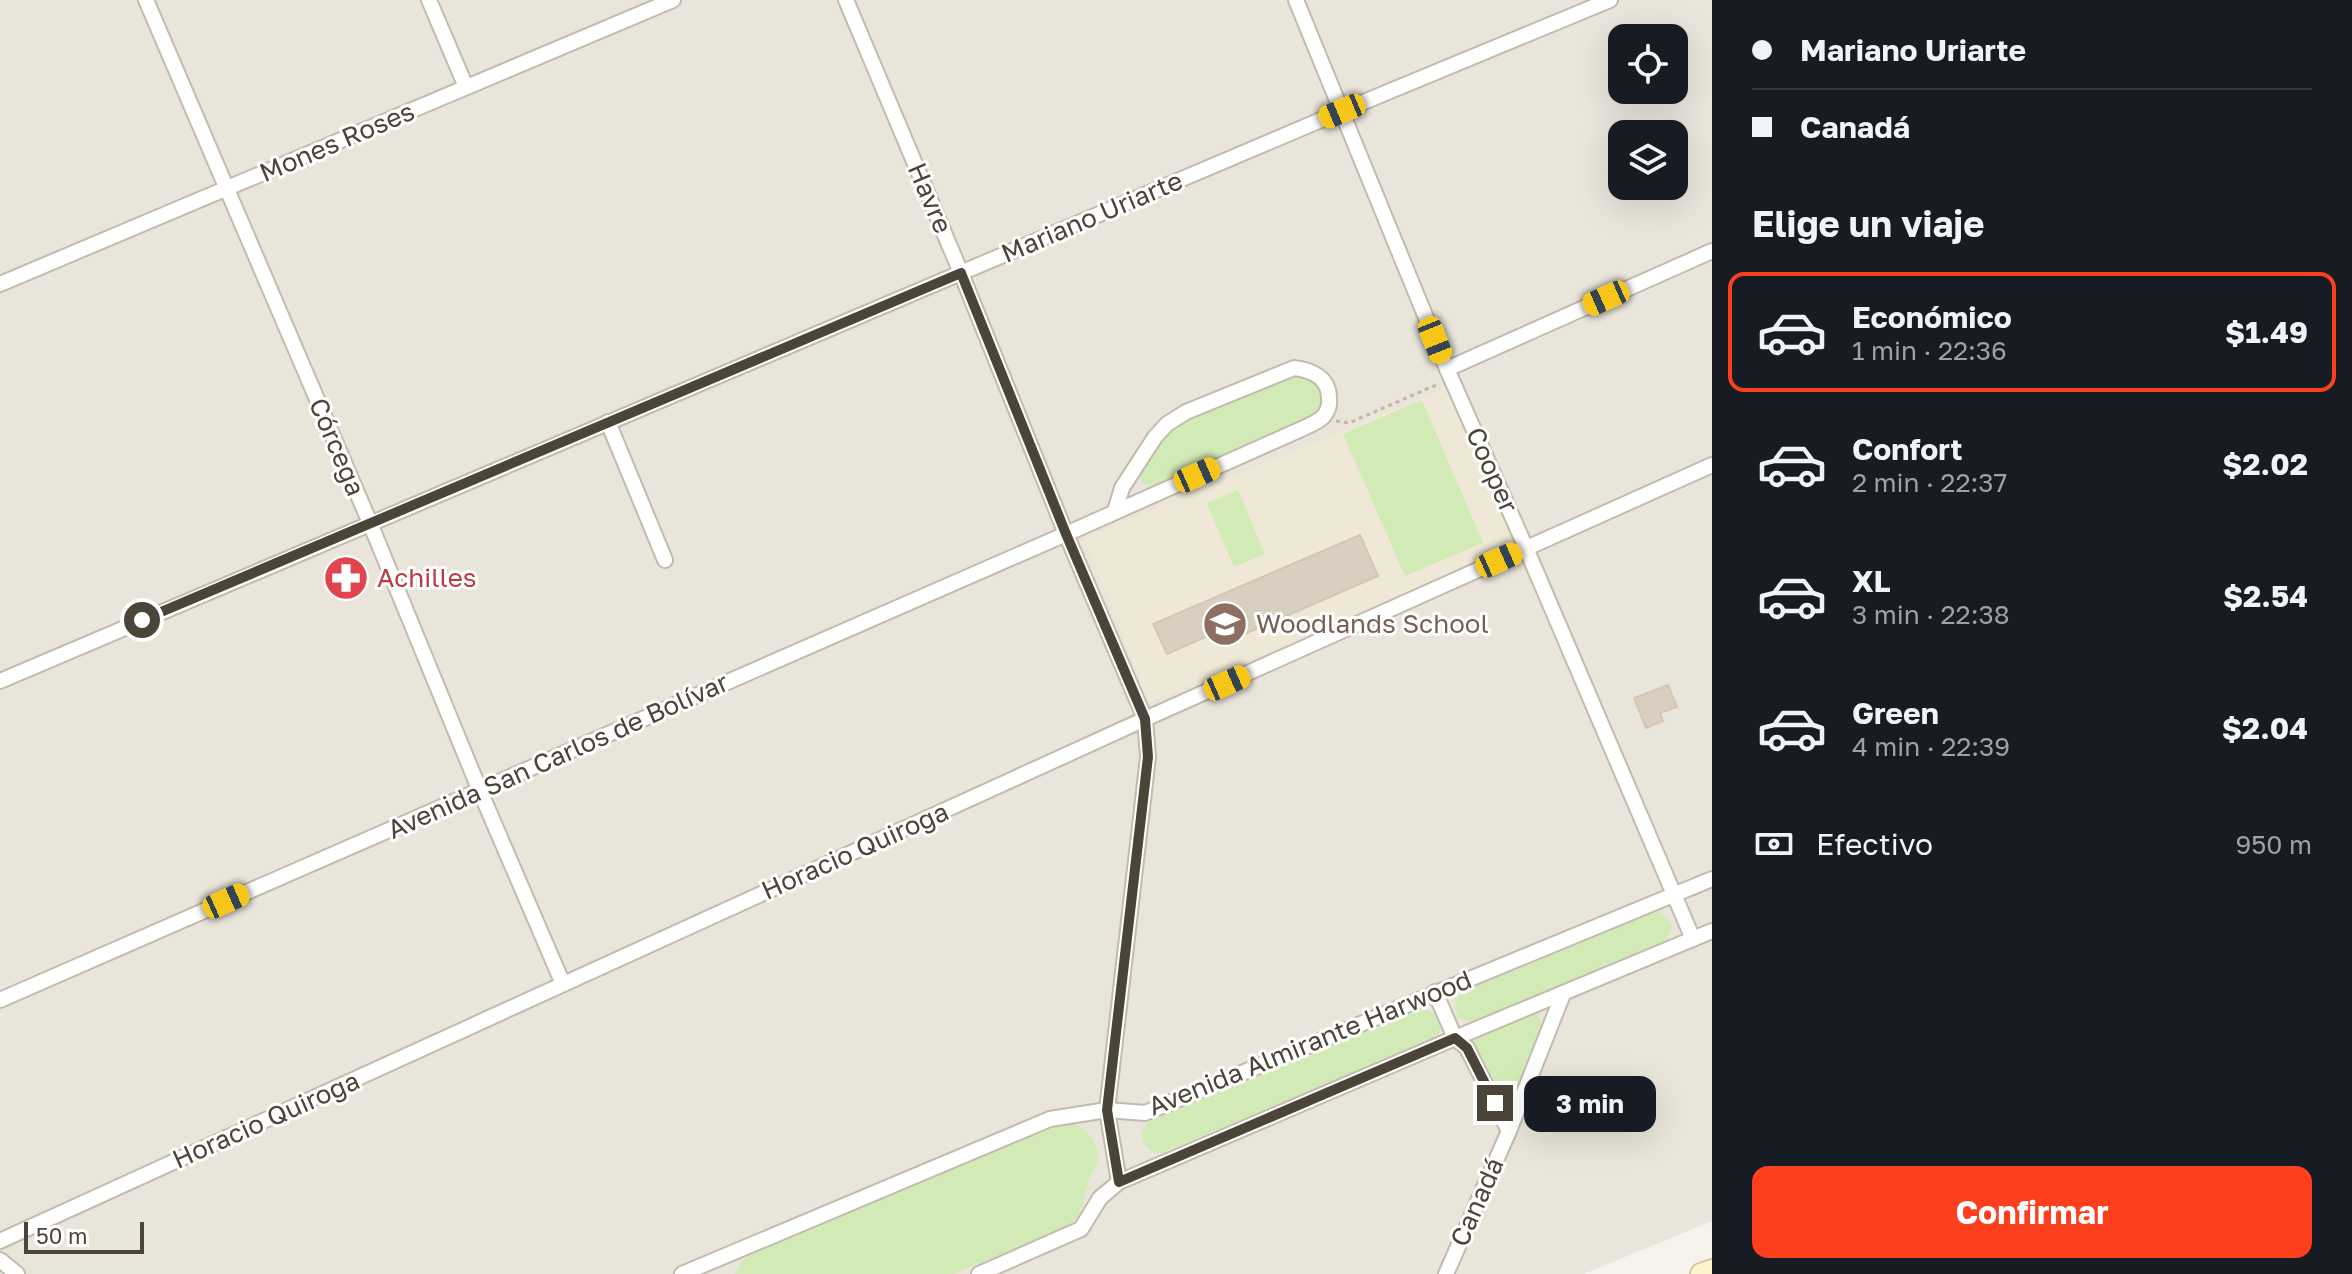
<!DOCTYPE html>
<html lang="es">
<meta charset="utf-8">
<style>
:root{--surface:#171b24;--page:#242831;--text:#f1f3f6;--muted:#9ea1a6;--line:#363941;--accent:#fc3f1d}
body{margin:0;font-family:"Golos Text",sans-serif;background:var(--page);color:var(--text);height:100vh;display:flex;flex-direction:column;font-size:30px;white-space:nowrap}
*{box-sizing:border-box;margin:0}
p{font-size:26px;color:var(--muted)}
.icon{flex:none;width:44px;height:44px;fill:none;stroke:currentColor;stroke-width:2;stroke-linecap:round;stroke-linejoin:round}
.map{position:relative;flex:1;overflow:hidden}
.details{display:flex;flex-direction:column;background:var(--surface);width:640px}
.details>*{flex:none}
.top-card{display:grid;align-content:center;height:176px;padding:0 40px;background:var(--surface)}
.controls{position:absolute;left:1608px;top:24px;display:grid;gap:16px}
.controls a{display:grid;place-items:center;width:80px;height:80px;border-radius:16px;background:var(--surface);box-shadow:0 8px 32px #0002;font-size:40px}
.scale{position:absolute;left:24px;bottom:20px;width:120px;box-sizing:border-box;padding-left:8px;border:4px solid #4b4439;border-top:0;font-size:22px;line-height:28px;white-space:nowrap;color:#4b4439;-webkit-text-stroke:6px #fff;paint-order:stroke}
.end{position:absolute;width:36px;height:36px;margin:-18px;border:10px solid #4b4439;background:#fff;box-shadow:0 0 0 4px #fff}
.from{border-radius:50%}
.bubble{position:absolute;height:56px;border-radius:16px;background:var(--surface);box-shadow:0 8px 32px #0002;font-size:26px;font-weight:700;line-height:56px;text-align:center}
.car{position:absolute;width:24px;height:48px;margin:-24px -12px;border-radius:10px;box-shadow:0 0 6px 2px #0007;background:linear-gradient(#f5c518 24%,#345 0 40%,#f5c518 0 76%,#345 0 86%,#f5c518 0)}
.top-card b{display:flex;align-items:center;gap:28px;height:76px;font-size:30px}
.top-card b+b{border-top:2px solid var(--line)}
.top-card i{width:20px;height:20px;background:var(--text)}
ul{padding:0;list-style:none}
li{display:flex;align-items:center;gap:24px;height:120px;margin:0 16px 12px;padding:0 24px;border:4px solid transparent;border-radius:16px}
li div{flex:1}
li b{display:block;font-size:30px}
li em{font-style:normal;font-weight:700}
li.current{border-color:var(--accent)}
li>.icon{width:72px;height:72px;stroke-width:1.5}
h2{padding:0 40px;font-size:36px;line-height:96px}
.pay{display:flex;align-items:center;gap:20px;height:88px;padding:0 40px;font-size:30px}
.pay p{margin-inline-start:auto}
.primary-button{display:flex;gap:16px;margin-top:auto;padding:16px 40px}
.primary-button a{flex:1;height:92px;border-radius:16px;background:var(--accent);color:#fff;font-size:32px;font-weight:700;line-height:92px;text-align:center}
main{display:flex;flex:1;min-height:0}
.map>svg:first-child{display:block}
</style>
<main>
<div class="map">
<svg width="1712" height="1274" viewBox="0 0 1712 1274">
<rect width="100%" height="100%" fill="#f6f3ec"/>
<path fill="#eae5da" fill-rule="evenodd" d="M0 0H1712V1221L1584 1274H0ZM1622 38H1674V90H1622ZM1622 134H1674V186H1622Z"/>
<polygon fill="#efe8d6" points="1449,387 1516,545 1149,703 1084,538"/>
<g fill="#d2eab5">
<polygon points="1294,372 1320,380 1324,401 1318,412 1157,485 1146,485 1142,482 1140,472 1165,433 1179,422"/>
<polygon points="1422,400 1483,543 1405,576 1343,434"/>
<polygon points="1238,490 1265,554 1234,567 1207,503"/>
<polygon points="1659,912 1667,918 1672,927 1667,941 1660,945 1474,1023 1459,1018 1455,1009 1456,999 1463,992 1652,913"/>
<path d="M1419 1010C1435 1010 1442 1017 1440 1033L1431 1041 1161 1153H1154L1143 1143C1140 1130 1143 1125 1155 1119Z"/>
<path d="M1530 1014H1536L1540 1018 1542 1028 1517 1087 1508 1090C1487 1082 1481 1062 1472 1043L1475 1039Z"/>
<path d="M1071 1123C1087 1128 1102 1145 1097 1163 1095 1169 1090 1175 1089 1181 1083 1200 1084 1213 1068 1227L954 1274H735L741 1263 753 1252 1043 1130Z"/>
</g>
<g fill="#d8cfc1" stroke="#d3c7b4" stroke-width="2">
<polygon points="1360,535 1378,576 1238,637 1233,625 1167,654 1153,624"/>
<polygon points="1668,685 1677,707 1660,713 1663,721 1646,728 1634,698"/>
</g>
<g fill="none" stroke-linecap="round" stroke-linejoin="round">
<g stroke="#c2bbae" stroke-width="18">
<g id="street">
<polyline points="146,0 370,523 480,791 563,984"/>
<polyline points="429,0 466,87"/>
<polyline points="846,0 961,273 1066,534 1145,719 1148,757 1107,1110 1119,1182"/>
<polyline points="1296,0 1447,369 1526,548 1693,939"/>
<polyline points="0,284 673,0"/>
<polyline points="1447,369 1712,251"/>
<polyline points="608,422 665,560"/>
<polyline points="0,681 1342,111 1610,0"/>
<polyline points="1435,992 1455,1038 1467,1048 1509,1131"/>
<path d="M0 1000 1066 534 1306 427C1312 424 1319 421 1323 417 1328 411 1330 405 1329 398 1329 378 1312 370 1294 368L1186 412 1167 424 1155 437 1122 488 1115 511"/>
<polyline points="0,1241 1145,719 1712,465"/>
<polyline points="0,1260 17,1274"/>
<polyline points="682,1274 1050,1119 1107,1110 1145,1113 1712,879"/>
<polyline points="979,1274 1081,1229 1100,1198 1119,1182 1455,1038 1712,931"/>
<polyline points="1446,1274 1509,1131 1563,994"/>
</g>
</g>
<g stroke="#d6c79b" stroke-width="24">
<polyline id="secondary" points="1701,1274 1712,1270"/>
</g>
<polyline stroke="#c4b79f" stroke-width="3" stroke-dasharray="4 4" stroke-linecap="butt" points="1336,421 1349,423 1436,385"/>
<use href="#street" stroke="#fff" stroke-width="14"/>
<use href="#secondary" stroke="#fff3cd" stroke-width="20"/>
</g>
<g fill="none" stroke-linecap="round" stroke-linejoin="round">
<polyline stroke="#4b4439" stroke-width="10" points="142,620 961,273 1066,534 1145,719 1148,757 1107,1110 1119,1182 1455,1038 1467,1048 1495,1103"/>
</g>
<defs>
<g id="pharmacy-disc" transform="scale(2.3)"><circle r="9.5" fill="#e0444e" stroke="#fff"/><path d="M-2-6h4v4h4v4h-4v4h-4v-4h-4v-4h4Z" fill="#fff"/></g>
<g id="school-disc" transform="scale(2.3)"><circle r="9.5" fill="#8d6e63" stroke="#fff"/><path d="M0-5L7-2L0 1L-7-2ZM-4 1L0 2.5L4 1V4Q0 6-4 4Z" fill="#fff"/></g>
</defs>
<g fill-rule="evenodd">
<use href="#pharmacy-disc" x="346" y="578"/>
<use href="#school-disc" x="1225" y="624"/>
</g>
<g text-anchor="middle" stroke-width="6" stroke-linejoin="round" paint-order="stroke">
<g font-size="26" fill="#4b4439" stroke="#fff">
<text transform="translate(337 142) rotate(-23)" y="9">Mones Roses</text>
<text transform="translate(930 198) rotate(67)" y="9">Havre</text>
<text transform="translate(1092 217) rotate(-23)" y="9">Mariano Uriarte</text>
<text transform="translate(337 447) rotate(67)" y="9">Córcega</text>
<text transform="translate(1492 470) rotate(66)" y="9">Cooper</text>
<text transform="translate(558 756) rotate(-24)" y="9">Avenida San Carlos de Bolívar</text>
<text transform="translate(855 851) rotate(-24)" y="9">Horacio Quiroga</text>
<text transform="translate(1310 1043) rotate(-22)" y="9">Avenida Almirante Harwood</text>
<text transform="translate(266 1120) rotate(-24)" y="9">Horacio Quiroga</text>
<text transform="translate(1477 1202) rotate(-66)" y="9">Canadá</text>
</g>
<g font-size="26" fill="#be3a42" stroke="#fff" text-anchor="start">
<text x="377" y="587">Achilles</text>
</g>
<g font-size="26" fill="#785e54" stroke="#fff" text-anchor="start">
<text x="1256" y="633">Woodlands School</text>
</g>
</g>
</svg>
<div class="controls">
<a><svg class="icon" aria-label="locate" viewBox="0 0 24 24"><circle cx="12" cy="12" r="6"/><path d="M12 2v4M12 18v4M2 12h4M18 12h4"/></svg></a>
<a><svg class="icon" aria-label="layers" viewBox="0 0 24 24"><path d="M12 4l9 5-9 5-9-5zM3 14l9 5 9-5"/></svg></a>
</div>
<div class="scale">50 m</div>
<i class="end from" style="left:142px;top:620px"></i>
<i class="end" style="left:1495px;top:1103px"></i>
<div class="bubble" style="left:1524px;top:1076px;width:132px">3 min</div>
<i class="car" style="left:1342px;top:111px;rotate:247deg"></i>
<i class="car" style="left:1606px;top:298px;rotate:246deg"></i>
<i class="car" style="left:1435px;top:340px;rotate:158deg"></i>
<i class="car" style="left:1197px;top:475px;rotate:66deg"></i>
<i class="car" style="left:1499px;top:560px;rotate:66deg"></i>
<i class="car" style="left:1227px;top:683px;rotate:66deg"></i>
<i class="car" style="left:226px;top:901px;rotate:66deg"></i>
</div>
<section class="details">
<div class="top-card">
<b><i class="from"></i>Mariano Uriarte</b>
<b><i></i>Canadá</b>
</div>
<h2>Elige un viaje</h2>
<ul>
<li class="current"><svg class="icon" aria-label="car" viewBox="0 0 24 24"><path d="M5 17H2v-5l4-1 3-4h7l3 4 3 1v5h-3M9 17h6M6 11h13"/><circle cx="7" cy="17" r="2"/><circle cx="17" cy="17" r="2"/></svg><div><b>Económico</b><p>1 min · 22:36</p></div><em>$1.49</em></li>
<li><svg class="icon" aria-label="car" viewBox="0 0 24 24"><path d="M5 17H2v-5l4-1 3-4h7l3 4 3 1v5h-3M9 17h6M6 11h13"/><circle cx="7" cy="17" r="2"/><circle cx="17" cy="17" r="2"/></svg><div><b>Confort</b><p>2 min · 22:37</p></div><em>$2.02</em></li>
<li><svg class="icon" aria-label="car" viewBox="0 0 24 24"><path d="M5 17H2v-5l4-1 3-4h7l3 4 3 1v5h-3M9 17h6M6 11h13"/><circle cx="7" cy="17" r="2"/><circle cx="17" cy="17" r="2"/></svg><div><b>XL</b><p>3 min · 22:38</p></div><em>$2.54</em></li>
<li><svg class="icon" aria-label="car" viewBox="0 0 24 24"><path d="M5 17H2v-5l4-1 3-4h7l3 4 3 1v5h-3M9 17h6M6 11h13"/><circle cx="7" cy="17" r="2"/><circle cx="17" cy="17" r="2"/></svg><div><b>Green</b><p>4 min · 22:39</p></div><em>$2.04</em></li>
</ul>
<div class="pay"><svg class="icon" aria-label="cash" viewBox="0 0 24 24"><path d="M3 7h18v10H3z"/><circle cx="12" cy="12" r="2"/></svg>Efectivo<p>950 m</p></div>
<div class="primary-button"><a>Confirmar</a></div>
</section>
</main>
